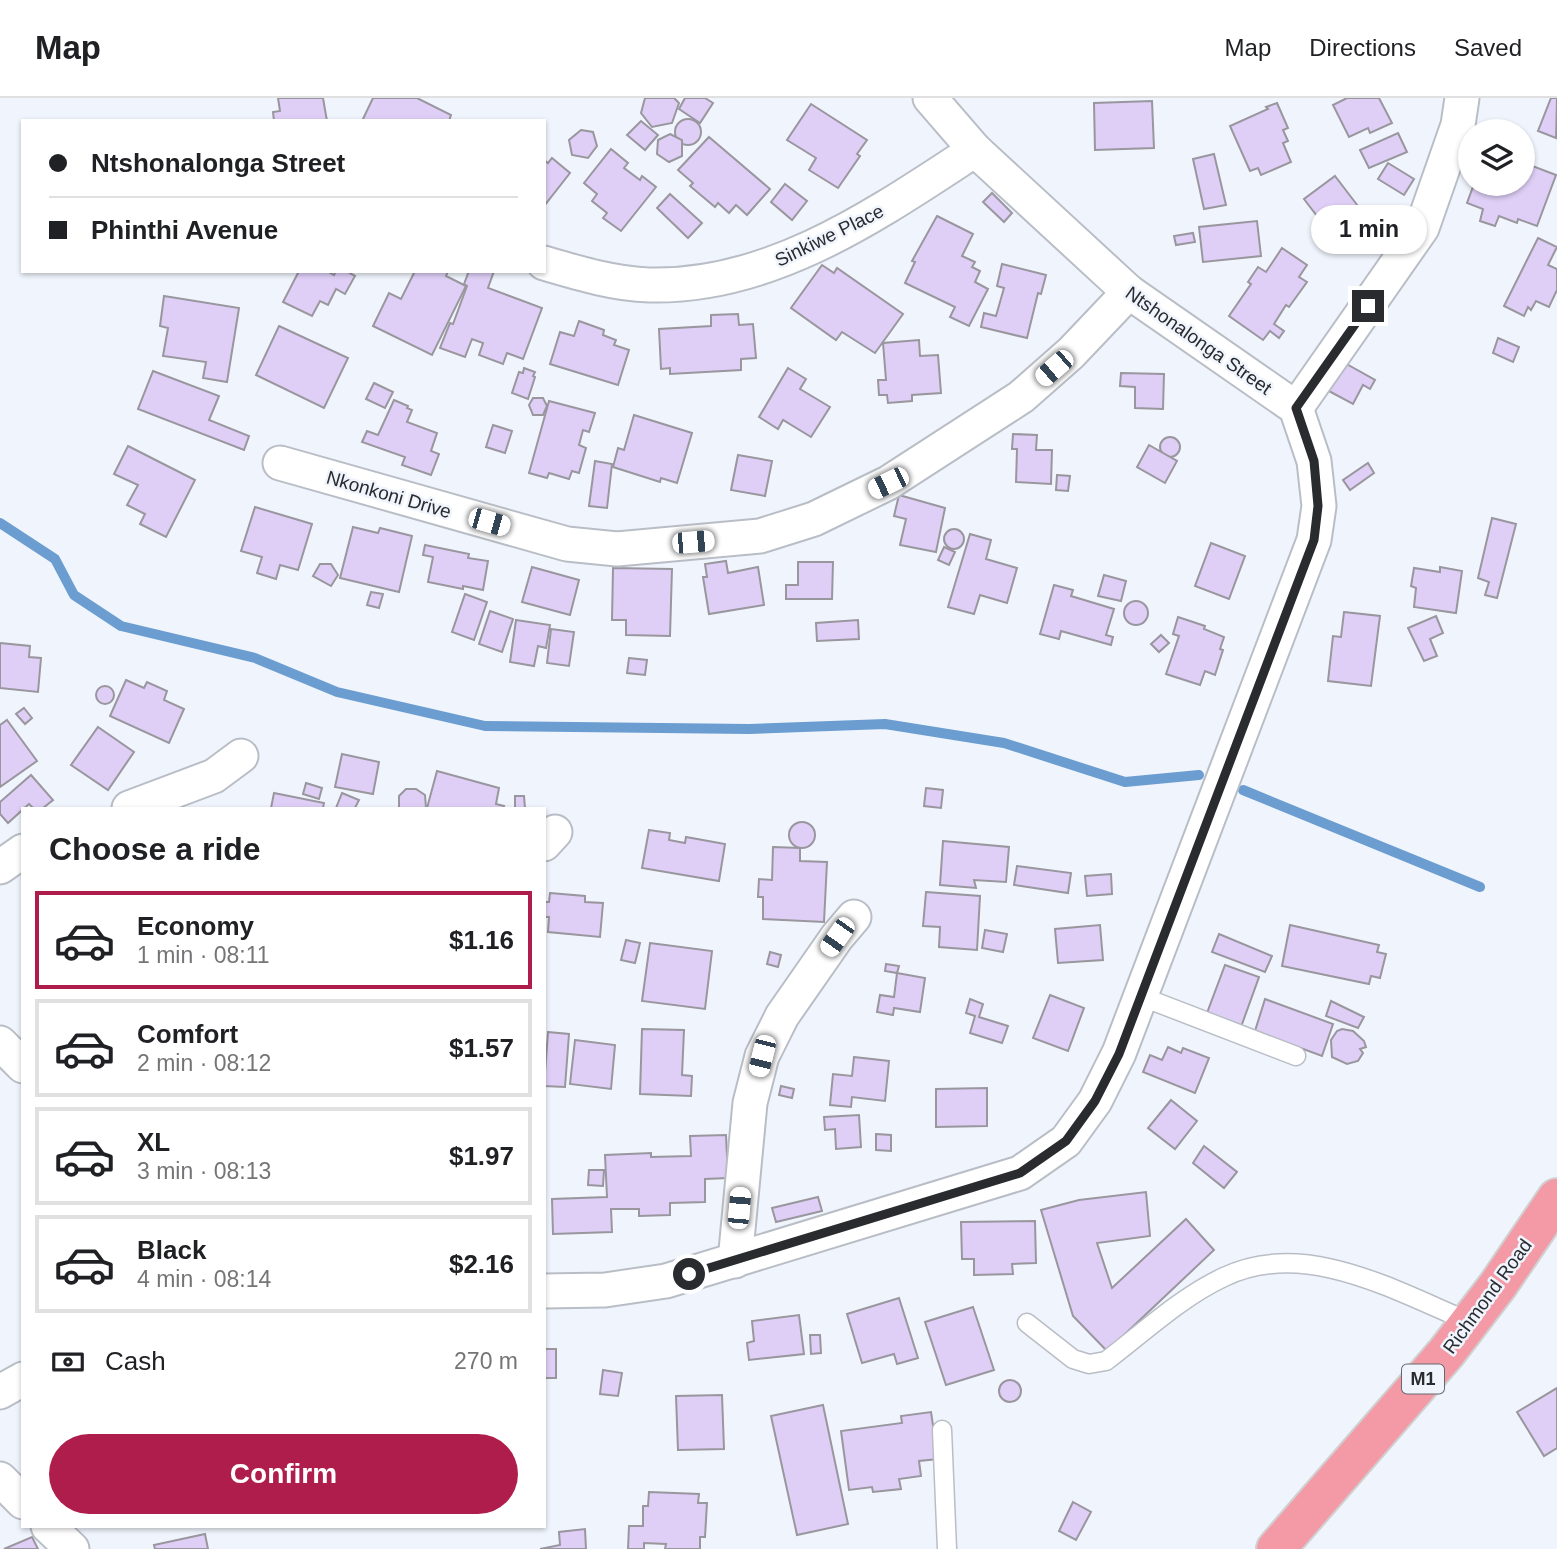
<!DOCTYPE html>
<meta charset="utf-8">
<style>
:root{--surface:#fff;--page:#f2f2f2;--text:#202124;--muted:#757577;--line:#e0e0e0;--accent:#af1d4d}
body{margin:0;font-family:Arial,sans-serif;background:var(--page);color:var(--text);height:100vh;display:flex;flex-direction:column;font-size:26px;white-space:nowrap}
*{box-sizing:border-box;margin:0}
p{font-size:23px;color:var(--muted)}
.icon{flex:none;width:38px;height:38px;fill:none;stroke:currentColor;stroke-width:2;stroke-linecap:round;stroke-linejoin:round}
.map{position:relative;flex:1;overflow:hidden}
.panel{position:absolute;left:21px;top:709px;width:525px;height:721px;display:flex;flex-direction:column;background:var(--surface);border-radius:0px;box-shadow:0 2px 5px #0004}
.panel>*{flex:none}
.banner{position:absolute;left:21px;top:21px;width:525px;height:154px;border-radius:0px;box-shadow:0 2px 5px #0004;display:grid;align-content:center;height:154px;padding:0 28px;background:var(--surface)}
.tools{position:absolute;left:1458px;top:21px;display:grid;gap:14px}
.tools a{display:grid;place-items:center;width:77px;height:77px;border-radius:50%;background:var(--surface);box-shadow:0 2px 5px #0004;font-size:35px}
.end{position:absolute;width:32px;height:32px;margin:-16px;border:9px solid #292b2e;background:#fff;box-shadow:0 0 0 4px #fff}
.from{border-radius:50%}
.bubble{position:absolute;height:49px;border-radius:24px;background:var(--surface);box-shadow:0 2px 5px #0004;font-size:23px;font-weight:700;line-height:49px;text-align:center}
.car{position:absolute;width:21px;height:42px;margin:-21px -10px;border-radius:9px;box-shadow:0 0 5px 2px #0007;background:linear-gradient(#fff 24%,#345 0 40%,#fff 0 76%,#345 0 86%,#fff 0)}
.banner b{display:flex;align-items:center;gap:24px;height:66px;font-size:26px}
.banner b+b{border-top:2px solid var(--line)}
.banner i{width:18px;height:18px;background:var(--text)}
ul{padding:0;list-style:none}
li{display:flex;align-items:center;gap:21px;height:98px;margin:0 14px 10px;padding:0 14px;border:4px solid var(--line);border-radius:0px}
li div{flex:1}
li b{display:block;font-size:26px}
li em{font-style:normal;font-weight:700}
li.current{border-color:var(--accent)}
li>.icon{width:63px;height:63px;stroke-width:1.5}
h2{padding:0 28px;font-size:32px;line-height:84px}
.pay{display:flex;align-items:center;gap:18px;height:77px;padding:0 28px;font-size:26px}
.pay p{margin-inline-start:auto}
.cta{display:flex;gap:14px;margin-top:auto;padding:14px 28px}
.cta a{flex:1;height:80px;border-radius:42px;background:var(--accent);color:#fff;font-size:28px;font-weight:700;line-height:80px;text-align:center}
header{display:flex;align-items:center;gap:42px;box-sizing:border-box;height:98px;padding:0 35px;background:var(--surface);border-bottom:2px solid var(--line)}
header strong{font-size:33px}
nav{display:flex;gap:38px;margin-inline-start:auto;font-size:24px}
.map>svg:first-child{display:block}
</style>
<header>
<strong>Map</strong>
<nav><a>Map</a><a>Directions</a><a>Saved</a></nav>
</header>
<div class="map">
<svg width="1557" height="1451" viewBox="0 0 1557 1451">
<rect width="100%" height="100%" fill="#f0f5fd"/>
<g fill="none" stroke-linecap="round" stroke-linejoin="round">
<g stroke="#6b9dd1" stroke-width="10">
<polyline points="0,425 55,461 74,497 121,528 255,560 337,594 485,628 749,631 885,626 1004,645 1125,684 1199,677"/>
<polyline points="1243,692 1480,789"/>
</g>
</g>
<g fill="#dfcff7" stroke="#99969e" stroke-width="2">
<polygon points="278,0 323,0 327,23 274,23 273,14 280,13"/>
<polygon points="373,0 417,0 451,17 449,23 362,23"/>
<polygon points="645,0 674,0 679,5 672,25 652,29 641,15"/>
<polygon points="685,0 705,0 713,5 700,25 679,11"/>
<polygon points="1347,0 1379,0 1392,25 1370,35 1368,30 1349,39 1333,7"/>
<polygon points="1551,0 1557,0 1556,40 1538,33"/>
<polygon points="1152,3 1154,50 1095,52 1094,5"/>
<polygon points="1277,5 1288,30 1283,32 1288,43 1283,45 1291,64 1261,77 1258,70 1250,73 1230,28 1268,11 1266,9"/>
<polygon points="811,6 867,42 857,56 860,58 838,90 809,72 816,60 787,42"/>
<circle cx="688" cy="34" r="13"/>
<polygon points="641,23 658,37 645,52 627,37"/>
<polygon points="581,32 593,34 597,48 588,60 572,57 569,42"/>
<polygon points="1398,35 1407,54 1369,70 1360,52"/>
<polygon points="670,36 682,42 682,58 669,64 657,56 658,42"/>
<polygon points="709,39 770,91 747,117 736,107 729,115 718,105 715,109 690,88 693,85 678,72"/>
<polygon points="611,51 628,65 624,70 640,82 642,78 656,89 621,133 603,120 607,115 592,103 597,96 584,85"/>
<polygon points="1214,56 1226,107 1204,111 1193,61"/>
<polygon points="552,60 570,75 544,108 544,62 548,65"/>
<polygon points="1522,64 1556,77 1537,128 1518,121 1517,125 1499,118 1495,128 1480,123 1483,111 1467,105 1474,86 1522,86"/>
<polygon points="1388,65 1414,81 1404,97 1378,81"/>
<polygon points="1335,78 1361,112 1330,135 1304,101"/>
<polygon points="785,86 807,103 792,122 771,104"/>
<polygon points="992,95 1012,115 1004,124 983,104"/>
<polygon points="670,96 702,125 688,140 657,110"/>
<polygon points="937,118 973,136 962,158 975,164 972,169 980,173 975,184 988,191 969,228 950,219 955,209 905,185 915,164 912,163"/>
<polygon points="1257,123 1261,158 1203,164 1199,129"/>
<polygon points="1193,135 1195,144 1176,147 1174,138"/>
<polygon points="1538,140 1557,149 1548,167 1557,171 1557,192 1549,209 1536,203 1531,212 1528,209 1524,218 1504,208"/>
<polygon points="1282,150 1307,167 1299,179 1307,184 1289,209 1286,207 1274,226 1284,233 1279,240 1270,233 1263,242 1229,218 1251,186 1248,184 1258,169 1266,174"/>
<polygon points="1002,166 1046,177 1041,196 1038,195 1027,240 981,229 984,215 996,218 1004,190 997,188"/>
<polygon points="822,167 834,175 837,170 903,216 875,255 842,234 836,242 791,210"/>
<polygon points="299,173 327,173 334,177 336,173 346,173 355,178 345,196 336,191 328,207 320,203 312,218 283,204"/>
<polygon points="415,173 448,173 446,178 466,188 432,257 373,228 389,195 401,201"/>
<polygon points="469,173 494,173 488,190 542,210 523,261 507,255 503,266 479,257 483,245 472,241 465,259 440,250 450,225 453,226 467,188 464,186"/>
<polygon points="164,198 239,210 227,284 203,280 206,264 163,258 168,230 160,228"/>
<polygon points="738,216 739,227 753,226 756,260 741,261 741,272 670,276 670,270 661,271 659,231 711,228 711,217"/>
<polygon points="579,223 604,232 603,237 616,242 614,247 629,252 618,287 550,266 560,234 574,238"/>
<polygon points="279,228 348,260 324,310 256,277"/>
<polygon points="1498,240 1519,249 1513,264 1493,255"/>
<polygon points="919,242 920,258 938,257 941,295 912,297 912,303 888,305 887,297 879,297 878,282 886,282 883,245"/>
<polygon points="1343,264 1375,282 1370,291 1363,287 1353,306 1327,292"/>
<polygon points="524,270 535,274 533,278 535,279 528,301 512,295 519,274 523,275"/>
<polygon points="788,270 806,281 800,291 830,309 811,339 783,322 778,331 759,319"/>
<polygon points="153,273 219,298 209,322 249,338 244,352 138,311"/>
<polygon points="1121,275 1164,276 1163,311 1135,310 1135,289 1120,288"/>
<polygon points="374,285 393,294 385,310 366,301"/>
<polygon points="533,300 543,300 547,308 543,317 533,317 529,307"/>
<polygon points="394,302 408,308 407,310 412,312 407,324 437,335 431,353 439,356 431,377 402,367 405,359 362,344 367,333 378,337"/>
<polygon points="549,303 595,315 589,334 583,332 579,347 586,350 579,375 572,373 569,381 549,375 547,380 529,375"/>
<polygon points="634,317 692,335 677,385 661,380 660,384 613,369 618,350 624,352"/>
<polygon points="493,327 512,333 505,355 486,349"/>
<polygon points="1013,336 1037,337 1036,352 1052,352 1051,386 1016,384 1017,351 1012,351"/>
<circle cx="1170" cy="349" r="10"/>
<polygon points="1149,347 1177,363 1165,385 1137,369"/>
<polygon points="128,348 195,382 166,439 140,426 145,416 127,407 138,387 114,376"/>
<polygon points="738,357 772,363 765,398 731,392"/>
<polygon points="595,363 612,366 607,410 589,408"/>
<polygon points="1368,365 1374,375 1350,392 1343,382"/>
<polygon points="1057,377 1070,378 1068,393 1056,392"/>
<polygon points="899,397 945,410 936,454 900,447 906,421 894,418"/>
<polygon points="255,409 312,426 298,472 280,467 276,481 257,475 262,459 241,453"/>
<polygon points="1492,420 1516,426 1497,500 1485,497 1489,484 1478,480"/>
<polygon points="353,429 378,435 380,430 412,438 399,494 340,480"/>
<circle cx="954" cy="441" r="10"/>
<polygon points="970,436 991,442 986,461 1017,470 1007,505 980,497 974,516 948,509"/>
<polygon points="1211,445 1245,458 1229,501 1195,488"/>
<polygon points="425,447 469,456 468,460 488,463 483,492 463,488 463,491 428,484 433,459 423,457"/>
<polygon points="944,449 955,454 949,467 938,462"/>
<polygon points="726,463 728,475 758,469 764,507 709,516 703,479 707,479 705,466"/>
<polygon points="798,464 833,464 832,501 786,501 786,487 798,487"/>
<polygon points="320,466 331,466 338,477 331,488 313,478"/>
<polygon points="532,469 579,482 570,517 522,504"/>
<polygon points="1440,469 1462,473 1456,515 1414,509 1416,490 1411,488 1414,470 1440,474"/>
<polygon points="613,470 672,471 670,538 626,537 626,522 612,522"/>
<polygon points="1104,477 1126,483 1121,503 1098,498"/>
<polygon points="1054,487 1073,492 1071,498 1114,511 1106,537 1113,539 1111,547 1061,533 1059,541 1040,536"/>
<polygon points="371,494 383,496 379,510 367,507"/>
<polygon points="465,496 487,504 474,542 452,534"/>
<circle cx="1136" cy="515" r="12"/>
<polygon points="490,513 513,521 502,554 479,546"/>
<polygon points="1344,514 1380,518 1371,588 1328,583 1333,538 1341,539"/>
<polygon points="1436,518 1443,535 1430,541 1437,558 1424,563 1408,530"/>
<polygon points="1178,519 1205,528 1204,531 1224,539 1220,551 1223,552 1215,577 1205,573 1200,587 1166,576 1179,538 1173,536"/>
<polygon points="516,522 550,527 546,550 538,548 534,568 510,564"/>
<polygon points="858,522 859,541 817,543 816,525"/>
<polygon points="551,531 574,534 569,568 547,565"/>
<polygon points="1161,537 1169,545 1159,554 1151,546"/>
<polygon points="0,545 30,548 29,559 41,560 38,594 0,590"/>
<polygon points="629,560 647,562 645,577 627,575"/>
<polygon points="126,582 144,590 147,584 167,593 164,602 184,611 169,645 110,618"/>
<circle cx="105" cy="597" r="9"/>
<polygon points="24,610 32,620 25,626 16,616"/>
<polygon points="7,622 37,663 0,689 0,627"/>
<polygon points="98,629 134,654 108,692 71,667"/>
<polygon points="342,656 379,664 373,696 335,689"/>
<polygon points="437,673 499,690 496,706 504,708 503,710 427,710"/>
<polygon points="31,677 53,702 43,710 33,710 29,706 8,725 0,716 0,704"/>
<polygon points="306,685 322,690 319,701 303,696"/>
<polygon points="926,690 943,692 941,710 924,708"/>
<polygon points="406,691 416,691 425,697 426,710 399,710 399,698"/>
<polygon points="274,695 324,705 323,710 271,710"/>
<polygon points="342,695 359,702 355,710 336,710"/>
<polygon points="515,698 524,698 525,710 515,710"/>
<circle cx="802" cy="737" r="13"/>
<polygon points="649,732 670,735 669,742 685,745 686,739 725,746 719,783 642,770"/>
<polygon points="943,743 1009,749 1006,784 974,782 976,790 940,787"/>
<polygon points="773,749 800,750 800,763 827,764 824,824 763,821 763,799 758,799 759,781 772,782"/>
<polygon points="1017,768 1071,775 1068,795 1014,787"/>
<polygon points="1111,776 1112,796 1087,798 1085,778"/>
<polygon points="926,794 980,798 977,852 939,849 940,829 923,828"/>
<polygon points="550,795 585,798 585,804 603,805 600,839 548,834 549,819 544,819 544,804 549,804"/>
<polygon points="1100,827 1103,862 1058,865 1055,831"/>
<polygon points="1290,827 1379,847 1377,854 1386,856 1380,880 1371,878 1369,886 1282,868"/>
<polygon points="985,832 1007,836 1003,854 982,850"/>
<polygon points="1219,836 1272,858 1265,874 1212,854"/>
<polygon points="626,842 640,845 635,865 621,862"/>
<polygon points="650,845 712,853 705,911 642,903"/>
<polygon points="770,854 781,857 778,869 767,866"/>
<polygon points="886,866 899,868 897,875 885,873"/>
<polygon points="1225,867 1259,879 1241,929 1207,915"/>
<polygon points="897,875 925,880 920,914 894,910 893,917 877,914 880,897 894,899"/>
<polygon points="1050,897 1084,910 1068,953 1033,940"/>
<polygon points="970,901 983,906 979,919 1008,928 1002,945 970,935 975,918 966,915"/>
<polygon points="1265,901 1333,926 1322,958 1255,933"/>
<polygon points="1331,903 1364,919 1358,930 1326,918"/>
<polygon points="642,931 684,932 682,977 692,978 691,998 640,996"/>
<polygon points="1342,931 1353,933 1364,943 1366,949 1360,951 1363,955 1358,963 1347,966 1332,959 1331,942 1337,933"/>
<polygon points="548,934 569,936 565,989 544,988"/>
<polygon points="575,942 615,947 611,991 570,986"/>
<polygon points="1168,949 1181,955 1183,950 1209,960 1195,995 1143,974 1150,957 1162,962"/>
<polygon points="854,959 889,963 885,1003 852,999 851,1009 830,1007 833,976 852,978"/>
<polygon points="781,988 794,991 792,1000 779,997"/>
<polygon points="987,990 987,1028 936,1029 936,991"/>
<polygon points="1171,1002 1197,1023 1175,1051 1148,1030"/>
<polygon points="859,1017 861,1049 836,1051 835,1031 825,1032 824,1019"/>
<polygon points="876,1036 891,1037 891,1053 876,1052"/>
<polygon points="726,1037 728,1080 705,1081 705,1104 670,1105 670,1117 639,1118 639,1111 611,1111 612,1134 553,1136 552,1101 607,1099 605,1057 651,1055 651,1059 691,1058 690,1038"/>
<polygon points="1204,1048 1237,1074 1224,1090 1193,1065"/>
<polygon points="589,1072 604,1072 603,1088 588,1087"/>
<polygon points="1146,1094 1150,1138 1097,1145 1112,1190 1186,1121 1214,1152 1107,1253 1073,1218 1041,1112 1079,1102"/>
<polygon points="818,1099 822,1113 776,1124 772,1110"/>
<polygon points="1035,1123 1036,1165 1012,1166 1013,1176 974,1177 974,1161 962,1161 961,1124"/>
<polygon points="899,1200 918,1260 897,1266 894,1256 862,1265 847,1216"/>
<polygon points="973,1209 994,1272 946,1287 925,1224"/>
<polygon points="799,1217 804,1256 749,1262 747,1245 754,1243 752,1223"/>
<polygon points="810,1237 820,1237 821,1255 811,1256"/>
<rect x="544" y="1251" width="12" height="29"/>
<polygon points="603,1272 622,1275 618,1298 600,1296"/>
<circle cx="1010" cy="1293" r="11"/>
<polygon points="1557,1290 1557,1350 1544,1358 1517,1314"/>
<polygon points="722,1297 724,1351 678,1352 676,1298"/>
<polygon points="823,1307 848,1426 797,1437 771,1318"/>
<polygon points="931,1314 938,1361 919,1363 921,1378 899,1381 901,1391 873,1394 872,1389 849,1392 841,1333 902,1325 901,1318"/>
<polygon points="649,1394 699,1396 698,1405 707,1405 705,1439 700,1439 700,1451 665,1451 666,1446 644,1445 644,1451 628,1451 629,1428 643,1428 643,1408 648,1408"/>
<polygon points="1073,1404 1091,1414 1076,1442 1059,1433"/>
<polygon points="585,1431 586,1451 540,1451 560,1447 559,1434"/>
<polygon points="205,1436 208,1451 155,1451 154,1447"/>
<polygon points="32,1439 38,1451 4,1451"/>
</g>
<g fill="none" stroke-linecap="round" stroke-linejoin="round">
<g stroke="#b9bec6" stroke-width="21">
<g id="service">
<polyline points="1140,898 1296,958"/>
<path d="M1027 1225 1073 1261 1089 1266 1106 1263C1143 1235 1181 1199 1224 1179 1305 1140 1395 1193 1470 1224"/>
<polyline points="942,1332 947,1451"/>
</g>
</g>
<g stroke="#b9bec6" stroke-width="37">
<g id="minor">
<path d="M544 165C578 175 614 186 649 187 772 190 877 116 975 52"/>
<polyline points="1296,310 1422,130 1458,27 1462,0"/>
<polyline points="280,365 567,446 617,451 760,438 814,421 888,385 1021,299 1071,255 1129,194"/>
<polyline points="129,710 214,678 241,658"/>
<polyline points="544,746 555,734"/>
<polyline points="0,769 23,753"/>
<polyline points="0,945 23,968"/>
<polyline points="735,1163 750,1005 762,958 782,918 837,839 854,819"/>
<polyline points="544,1193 605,1192 666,1183 1020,1075 1066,1043 1095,1003 1119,955 1314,442 1319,408 1314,363 1296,310 1129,194 975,52 930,0"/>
<polyline points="0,1294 23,1281"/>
<polyline points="0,1381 23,1404"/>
<polyline points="48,1428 72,1451"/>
</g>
</g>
<g stroke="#d0d0d1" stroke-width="42">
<polyline id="trunk" points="1276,1451 1446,1255 1498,1187 1557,1100"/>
</g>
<use href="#service" stroke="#fff" stroke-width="18"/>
<use href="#minor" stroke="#fff" stroke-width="33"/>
<use href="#trunk" stroke="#f49aa6" stroke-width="38"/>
</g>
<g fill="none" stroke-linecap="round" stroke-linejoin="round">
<polyline stroke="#292b2e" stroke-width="9" points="689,1176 1020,1075 1066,1043 1095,1003 1119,956 1314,442 1318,408 1314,363 1296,310 1368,208"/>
</g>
<g text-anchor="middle" stroke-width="5" stroke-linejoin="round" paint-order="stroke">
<rect fill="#f0f5fd" stroke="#65686c" stroke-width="2" x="1402" y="1266.5" width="42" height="29" rx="5"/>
<g font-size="18" font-weight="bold" fill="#292b2e">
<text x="1423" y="1287">M1</text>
</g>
<g font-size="19" fill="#292b2e" stroke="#f0f5fd">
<text transform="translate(829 137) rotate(-26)" y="7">Sinkiwe Place</text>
<text transform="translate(1199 242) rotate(35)" y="7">Ntshonalonga Street</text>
<text transform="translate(389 396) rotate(16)" y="7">Nkonkoni Drive</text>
<text transform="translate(1487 1198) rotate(-54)" y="7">Richmond Road</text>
</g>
</g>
</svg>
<div class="tools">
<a><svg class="icon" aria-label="layers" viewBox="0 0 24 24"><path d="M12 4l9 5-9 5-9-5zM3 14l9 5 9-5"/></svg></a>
</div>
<i class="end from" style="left:689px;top:1176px"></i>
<i class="end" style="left:1368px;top:208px"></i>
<div class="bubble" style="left:1311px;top:107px;width:116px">1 min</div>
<i class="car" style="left:1054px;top:270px;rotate:229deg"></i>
<i class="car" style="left:888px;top:385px;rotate:244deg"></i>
<i class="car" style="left:489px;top:424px;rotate:106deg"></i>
<i class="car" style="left:693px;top:444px;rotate:85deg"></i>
<i class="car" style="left:837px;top:839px;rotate:215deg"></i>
<i class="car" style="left:762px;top:958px;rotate:194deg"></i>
<i class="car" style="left:739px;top:1110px;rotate:5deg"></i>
<div class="banner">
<b><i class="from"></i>Ntshonalonga Street</b>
<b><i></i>Phinthi Avenue</b>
</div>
<section class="panel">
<h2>Choose a ride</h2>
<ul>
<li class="current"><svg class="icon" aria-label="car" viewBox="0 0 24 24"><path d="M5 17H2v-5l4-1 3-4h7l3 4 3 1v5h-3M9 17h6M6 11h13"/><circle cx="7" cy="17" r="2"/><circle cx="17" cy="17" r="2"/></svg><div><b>Economy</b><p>1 min · 08:11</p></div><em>$1.16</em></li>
<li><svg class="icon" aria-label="car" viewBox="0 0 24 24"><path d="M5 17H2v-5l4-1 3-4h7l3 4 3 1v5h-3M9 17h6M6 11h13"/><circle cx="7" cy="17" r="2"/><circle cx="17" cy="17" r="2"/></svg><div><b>Comfort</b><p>2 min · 08:12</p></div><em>$1.57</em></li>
<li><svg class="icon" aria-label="car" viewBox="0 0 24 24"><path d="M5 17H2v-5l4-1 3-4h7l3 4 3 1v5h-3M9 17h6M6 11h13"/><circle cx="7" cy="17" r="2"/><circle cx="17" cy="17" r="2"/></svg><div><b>XL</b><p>3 min · 08:13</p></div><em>$1.97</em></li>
<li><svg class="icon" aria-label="car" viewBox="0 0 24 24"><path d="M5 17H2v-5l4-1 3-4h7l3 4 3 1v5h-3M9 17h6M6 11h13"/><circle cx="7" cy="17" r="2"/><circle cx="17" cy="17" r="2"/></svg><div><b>Black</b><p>4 min · 08:14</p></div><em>$2.16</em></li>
</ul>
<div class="pay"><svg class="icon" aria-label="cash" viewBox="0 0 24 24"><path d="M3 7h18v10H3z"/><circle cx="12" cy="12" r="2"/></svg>Cash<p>270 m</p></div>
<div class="cta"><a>Confirm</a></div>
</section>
</div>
